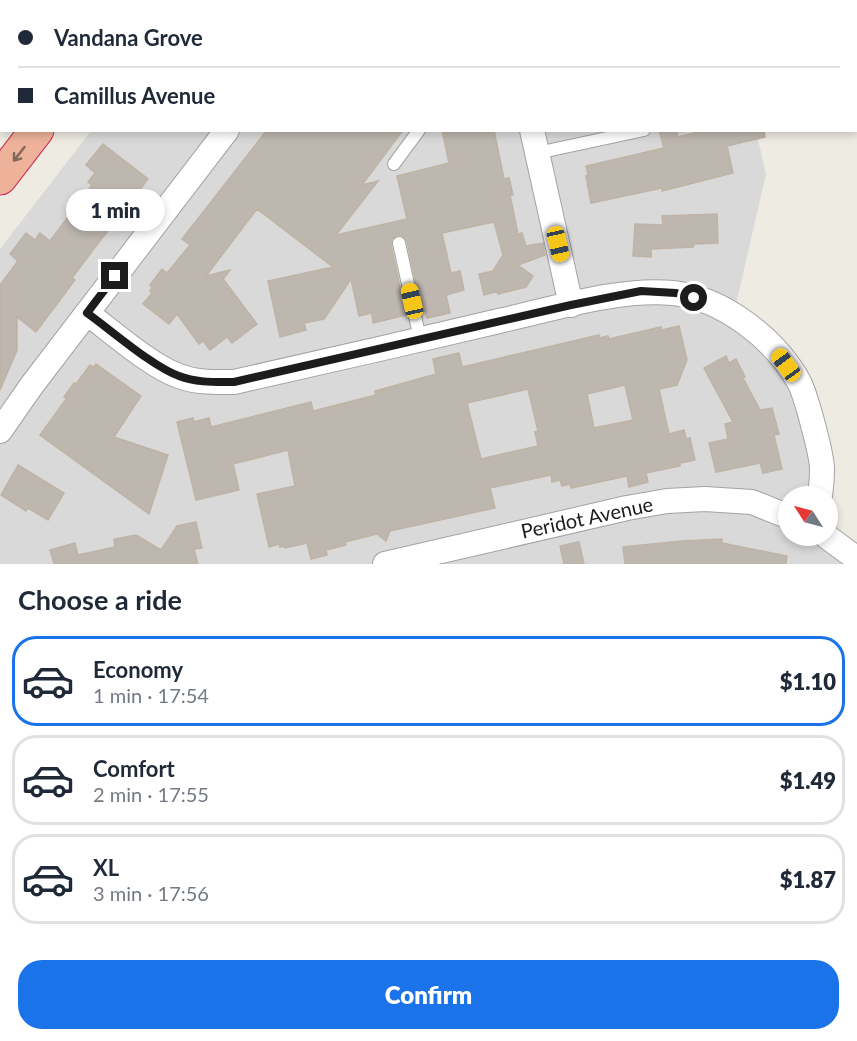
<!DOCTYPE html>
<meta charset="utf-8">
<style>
:root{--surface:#fff;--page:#f6f6f7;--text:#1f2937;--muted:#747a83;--line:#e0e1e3;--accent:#1a73e8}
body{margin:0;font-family:Lato,sans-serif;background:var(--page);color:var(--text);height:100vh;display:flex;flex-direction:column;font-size:22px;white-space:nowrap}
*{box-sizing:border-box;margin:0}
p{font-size:20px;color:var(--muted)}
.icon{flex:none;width:33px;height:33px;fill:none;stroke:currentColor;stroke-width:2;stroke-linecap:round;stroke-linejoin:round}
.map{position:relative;height:564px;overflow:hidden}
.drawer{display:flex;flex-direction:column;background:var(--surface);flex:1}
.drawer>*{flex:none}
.guide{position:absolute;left:0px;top:0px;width:858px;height:132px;box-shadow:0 3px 9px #0003;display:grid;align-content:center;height:132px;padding:0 18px;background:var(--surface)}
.needle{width:39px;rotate:306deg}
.fabs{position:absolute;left:778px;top:486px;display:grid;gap:12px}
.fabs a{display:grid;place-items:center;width:60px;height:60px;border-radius:50%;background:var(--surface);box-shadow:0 3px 9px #0003;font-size:30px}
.end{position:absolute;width:27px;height:27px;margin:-14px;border:8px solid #1c1c1c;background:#fff;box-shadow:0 0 0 3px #fff}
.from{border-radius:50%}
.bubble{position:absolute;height:42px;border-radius:21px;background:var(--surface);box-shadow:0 3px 9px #0003;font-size:20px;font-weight:800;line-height:42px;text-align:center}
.car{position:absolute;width:18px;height:36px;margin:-18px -9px;border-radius:8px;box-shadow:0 0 4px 2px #0007;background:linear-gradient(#f5c518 24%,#345 0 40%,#f5c518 0 76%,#345 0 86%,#f5c518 0)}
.guide b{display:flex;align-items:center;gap:21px;height:57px;font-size:22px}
.guide b+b{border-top:2px solid var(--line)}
.guide i{width:15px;height:15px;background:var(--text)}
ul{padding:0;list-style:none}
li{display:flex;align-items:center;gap:18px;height:90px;margin:0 12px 9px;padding:0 6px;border:3px solid var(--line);border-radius:24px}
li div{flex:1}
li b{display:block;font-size:22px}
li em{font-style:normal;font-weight:800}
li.on{border-color:var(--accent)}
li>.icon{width:54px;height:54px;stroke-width:1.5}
h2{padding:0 18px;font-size:27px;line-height:72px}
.button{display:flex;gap:12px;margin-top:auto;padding:12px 18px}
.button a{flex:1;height:69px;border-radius:24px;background:var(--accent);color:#fff;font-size:24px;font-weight:800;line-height:69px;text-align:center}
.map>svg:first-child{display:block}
</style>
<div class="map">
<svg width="857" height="564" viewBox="0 0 857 564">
<rect width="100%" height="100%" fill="#edebe2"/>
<g fill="#dad9d9">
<polygon points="192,0 726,0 726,1 191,2"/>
<polygon points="91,131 756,131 766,174 734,313 802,382 822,496 789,496 789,536 822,536 857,564 0,564 0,249"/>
</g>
<polygon fill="#e4e4e4" points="728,0 857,0 857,114 856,2"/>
<g fill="#beb7af" stroke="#beb3a5" stroke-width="1.5" fill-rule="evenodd">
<polygon points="267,130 403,130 362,185 378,181 336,235 407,219 397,176 449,163 442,130 494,130 504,179 509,178 513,195 510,195 518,234 522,233 526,246 543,243 545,255 518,265 533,276 526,287 498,294 498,291 484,295 479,274 493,271 503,255 494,222 442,233 451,273 460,271 464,290 446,295 450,313 427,318 425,310 422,311 407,241 402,235 397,235 391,240 391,245 406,315 373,323 372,313 359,316 351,279 324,319 304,323 306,330 280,337 268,281 333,267 257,209 206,276 230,270 223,279 257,324 232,343 227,337 210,350 203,341 199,344 177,314 169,324 143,304 152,293 150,291 152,287 150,285 162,269 167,273 190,245 182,239"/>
<polygon points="659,130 677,130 678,137 706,130 764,130 765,137 727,146 733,173 662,191 662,188 591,203 586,176 588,175 586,166 664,148"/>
<polygon points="103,144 148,179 138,192 142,195 128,213 124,210 93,250 72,278 75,280 36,332 17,317 17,350 0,390 0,285 18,261 10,254 26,233 35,240 40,233 50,241 92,185 88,182 95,173 86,165"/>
<polygon points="717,214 718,243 694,244 693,247 651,249 651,257 633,256 635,224 663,225 662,216"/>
<path d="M679 326 687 360 677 385 659 389 669 434 684 430 686 439 690 438 695 460 680 463V466L646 473 648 482 629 487 627 476 571 488 570 484 562 486 560 480 552 482 551 475 490 488 495 508 390 531 386 541 377 534 345 542 346 545 326 550 327 555 311 559 307 543 285 548 284 546 280 547 279 544 269 547 257 494 295 486 288 450 233 464 239 490 196 500 177 422 193 418 194 422 209 418 211 427 311 402 313 411 376 395 375 391 436 374 433 359 459 353 462 367 599 335V338L608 336 609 339 661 327 662 330ZM625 385 633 420 594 428 587 394ZM528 389 538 431 535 432 538 446 481 459 467 403Z"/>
<polygon points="726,356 729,363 736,359 745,377 743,378 760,410 772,408 779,434 774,435 782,469 763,473 760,463 716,472 709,443 728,439 725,424 733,422 704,368"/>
<polygon points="96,364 141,396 114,437 168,455 149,514 40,435 67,398 64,397 74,383 76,384 90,365 93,367"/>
<polygon points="18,465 64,493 48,520 28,508 26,511 1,495"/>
<polygon points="196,522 202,548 194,549 198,564 54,564 50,550 75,543 78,555 115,547 114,539 136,535 161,550 177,526"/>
<polygon points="722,539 722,543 787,556 786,564 625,564 623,547 682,541"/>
<polygon points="579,542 584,564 564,564 560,546"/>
</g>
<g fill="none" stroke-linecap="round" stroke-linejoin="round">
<g stroke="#a3a3a3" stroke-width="14">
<g id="service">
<polyline points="537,153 644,130"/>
<polyline points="394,164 419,130"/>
<polyline points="399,243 420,339"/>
</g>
</g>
<g stroke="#a3a3a3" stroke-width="26">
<g id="minor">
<polyline points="497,0 498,2"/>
<polyline points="326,2 327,0"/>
<polyline points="532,130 571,305"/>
<path d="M87 313C111 331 152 367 179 376 197 383 215 382 234 382 322 362 411 342 499 321 554 309 617 288 673 293 723 298 775 339 799 382 806 395 822 455 822 469 822 478 821 488 820 496"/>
<polyline points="0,431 32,385 227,130"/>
<polyline points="826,536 857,559"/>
<polyline points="385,564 627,508 667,501 705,499 752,502 789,517"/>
</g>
</g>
<g stroke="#d02b55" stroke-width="35">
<g id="trunk">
<polyline points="56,2 57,0"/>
<polyline points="137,2 138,0"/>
<polyline points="0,74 2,72"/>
<polyline points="0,178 37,130"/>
</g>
</g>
<use href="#service" stroke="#fff" stroke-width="12"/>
<use href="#minor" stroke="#fff" stroke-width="24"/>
<use href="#trunk" stroke="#edb299" stroke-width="33"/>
</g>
<defs><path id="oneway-shaft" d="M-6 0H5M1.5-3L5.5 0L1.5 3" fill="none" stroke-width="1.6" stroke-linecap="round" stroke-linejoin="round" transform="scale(1.5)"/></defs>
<use stroke="#84675a" href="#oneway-shaft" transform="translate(19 154) rotate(128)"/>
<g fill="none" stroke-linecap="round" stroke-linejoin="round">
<path stroke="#1c1c1c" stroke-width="8" d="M115 276 87 313C111 330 153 367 179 376 197 383 215 382 234 382L571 305 641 291 676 293 694 298"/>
</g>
<g text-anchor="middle" stroke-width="4.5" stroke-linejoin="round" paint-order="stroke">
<g font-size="20" fill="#1c1c1c" stroke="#fff">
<text transform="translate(587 518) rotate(-12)" y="7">Peridot Avenue</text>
</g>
</g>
</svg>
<div class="fabs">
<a><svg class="needle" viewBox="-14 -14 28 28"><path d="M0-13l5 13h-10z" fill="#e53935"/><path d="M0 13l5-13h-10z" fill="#747a83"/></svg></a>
</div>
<i class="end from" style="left:694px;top:298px"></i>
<i class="end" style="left:115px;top:276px"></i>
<div class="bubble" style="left:66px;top:189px;width:99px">1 min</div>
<i class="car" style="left:558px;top:244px;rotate:167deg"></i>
<i class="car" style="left:412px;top:301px;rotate:347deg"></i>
<i class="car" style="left:786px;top:365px;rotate:324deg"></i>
<div class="guide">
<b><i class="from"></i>Vandana Grove</b>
<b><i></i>Camillus Avenue</b>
</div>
</div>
<section class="drawer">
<h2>Choose a ride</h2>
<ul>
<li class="on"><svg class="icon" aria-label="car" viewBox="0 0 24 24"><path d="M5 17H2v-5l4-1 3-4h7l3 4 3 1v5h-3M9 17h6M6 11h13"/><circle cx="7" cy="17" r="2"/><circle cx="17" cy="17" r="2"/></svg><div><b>Economy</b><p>1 min · 17:54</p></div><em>$1.10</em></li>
<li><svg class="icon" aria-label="car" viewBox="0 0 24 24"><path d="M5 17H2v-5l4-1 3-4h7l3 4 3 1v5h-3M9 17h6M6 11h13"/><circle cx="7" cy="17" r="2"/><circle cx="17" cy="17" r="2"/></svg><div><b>Comfort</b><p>2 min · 17:55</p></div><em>$1.49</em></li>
<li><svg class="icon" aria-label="car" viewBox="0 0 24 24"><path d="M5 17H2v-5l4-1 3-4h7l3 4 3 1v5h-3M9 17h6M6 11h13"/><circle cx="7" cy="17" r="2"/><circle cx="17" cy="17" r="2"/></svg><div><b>XL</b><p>3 min · 17:56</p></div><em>$1.87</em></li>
</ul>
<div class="button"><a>Confirm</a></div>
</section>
